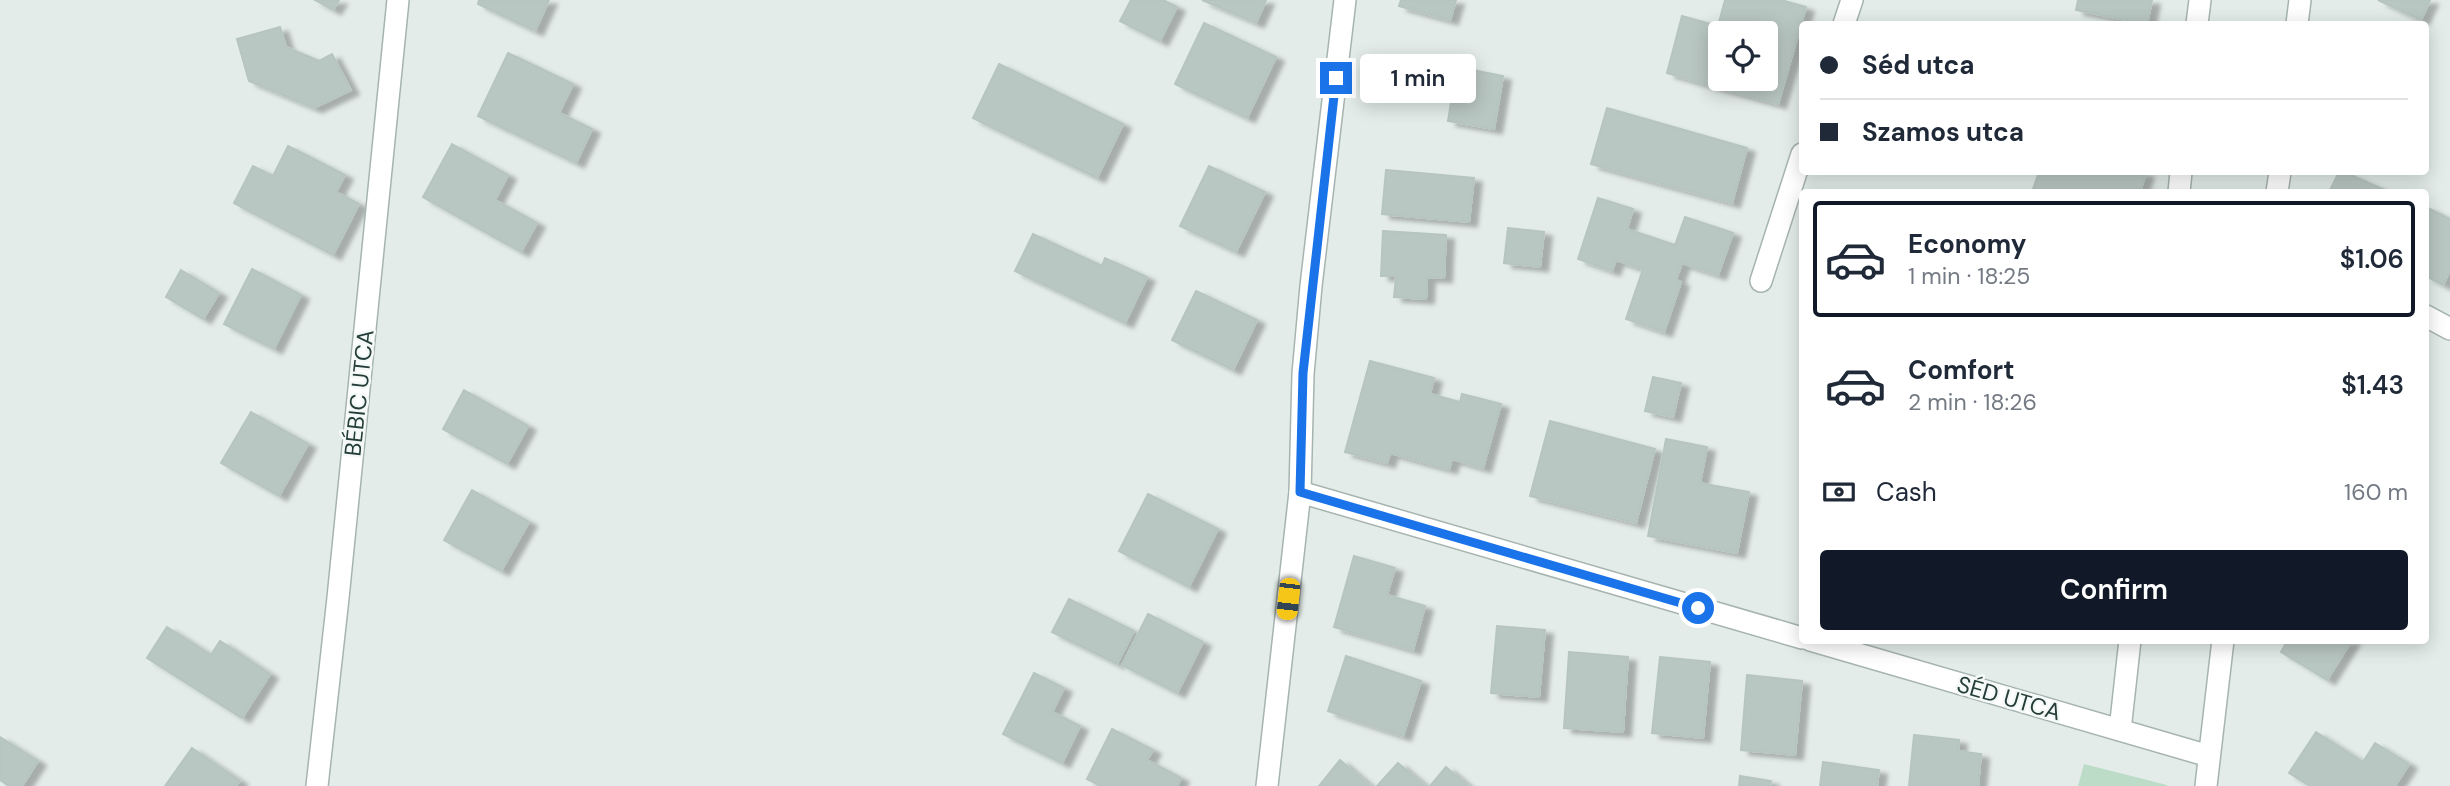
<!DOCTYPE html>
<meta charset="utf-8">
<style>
:root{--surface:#fff;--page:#f6f6f7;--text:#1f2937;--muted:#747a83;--line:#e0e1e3;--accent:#111827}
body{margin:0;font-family:"DM Sans",sans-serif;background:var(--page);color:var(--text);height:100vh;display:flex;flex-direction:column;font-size:26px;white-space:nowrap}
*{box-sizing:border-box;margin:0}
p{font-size:23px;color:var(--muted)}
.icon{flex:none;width:38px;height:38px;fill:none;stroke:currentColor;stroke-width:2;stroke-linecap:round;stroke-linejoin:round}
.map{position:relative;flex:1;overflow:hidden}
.drawer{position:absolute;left:1799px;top:189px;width:630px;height:455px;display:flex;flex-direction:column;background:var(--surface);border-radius:7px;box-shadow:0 4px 18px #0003}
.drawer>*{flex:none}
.guide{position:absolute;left:1799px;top:21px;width:630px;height:154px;border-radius:7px;box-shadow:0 4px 18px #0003;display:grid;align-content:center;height:154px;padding:0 21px;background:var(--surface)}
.controls{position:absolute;left:1708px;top:21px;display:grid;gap:14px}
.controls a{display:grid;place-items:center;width:70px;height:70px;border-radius:7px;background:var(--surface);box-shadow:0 4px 18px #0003;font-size:35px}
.end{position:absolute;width:32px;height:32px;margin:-16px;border:9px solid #1a73e8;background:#fff;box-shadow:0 0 0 4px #fff}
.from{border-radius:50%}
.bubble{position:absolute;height:49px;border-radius:7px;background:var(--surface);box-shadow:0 4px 18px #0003;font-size:23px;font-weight:600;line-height:49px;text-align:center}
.car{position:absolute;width:21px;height:42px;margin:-21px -10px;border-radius:9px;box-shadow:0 0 5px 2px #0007;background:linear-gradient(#f5c518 24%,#345 0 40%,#f5c518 0 76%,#345 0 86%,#f5c518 0)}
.guide b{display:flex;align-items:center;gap:24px;height:66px;font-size:26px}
.guide b+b{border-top:2px solid var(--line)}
.guide i{width:18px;height:18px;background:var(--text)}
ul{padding:12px 0 0;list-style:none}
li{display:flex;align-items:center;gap:21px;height:116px;margin:0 14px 10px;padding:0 7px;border:4px solid transparent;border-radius:7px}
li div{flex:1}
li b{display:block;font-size:26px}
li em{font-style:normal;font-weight:600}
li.on{border-color:var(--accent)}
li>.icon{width:63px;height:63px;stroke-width:1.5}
.pay{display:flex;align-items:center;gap:18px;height:77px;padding:0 21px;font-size:26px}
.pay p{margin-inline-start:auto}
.cta{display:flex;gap:14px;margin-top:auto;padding:14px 21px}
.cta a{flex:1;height:80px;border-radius:7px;background:var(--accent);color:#fff;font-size:28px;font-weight:600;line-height:80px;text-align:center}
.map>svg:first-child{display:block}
</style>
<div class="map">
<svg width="2450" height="786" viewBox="0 0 2450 786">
<defs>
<filter id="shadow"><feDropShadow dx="8" dy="4.5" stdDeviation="2" flood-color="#0004"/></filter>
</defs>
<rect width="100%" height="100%" fill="#e3ece9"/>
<polygon fill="#bddcc8" points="2084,764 2167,785 2167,786 2078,786"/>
<g fill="#b9c7c2" stroke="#b6c5c0" stroke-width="2" fill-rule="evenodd" filter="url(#shadow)">
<polygon points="315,0 339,0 333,10"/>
<polygon points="479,0 549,0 535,31 478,4"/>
<polygon points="1131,0 1163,0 1177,7 1160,41 1120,21"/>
<polygon points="1202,0 1266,0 1256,23"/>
<polygon points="1401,0 1456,0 1450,20 1399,6"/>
<path d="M1725 0H1781L1806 7 1778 104 1667 73 1682 16 1718 26ZM1720 33H1766V79H1720Z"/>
<polygon points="2078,0 2152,0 2147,24 2076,10"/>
<polygon points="2378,0 2430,0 2421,20"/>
<polygon points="1204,23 1276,57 1247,118 1175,84"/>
<polygon points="280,27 286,47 319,61 332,54 351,90 314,108 249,81 237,39"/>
<polygon points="508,53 573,84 559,113 592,129 576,163 478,116"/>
<polygon points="999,64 1123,124 1097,178 973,118"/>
<polygon points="1457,67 1503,76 1494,129 1448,121"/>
<polygon points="1607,108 1747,148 1732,203 1591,164"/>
<polygon points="452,144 508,175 495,200 537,223 521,252 423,197"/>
<polygon points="288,146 345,175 336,192 359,204 333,255 234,203 253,166 273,176"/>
<polygon points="1209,166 1265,192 1236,252 1180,226"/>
<polygon points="1386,170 1474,178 1469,222 1382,214"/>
<polygon points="2039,172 2141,172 2146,173 2140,192 2032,192"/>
<polygon points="2339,172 2344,172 2389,192 2329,192"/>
<polygon points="1598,198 1633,209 1627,229 1675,245 1685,217 1733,233 1718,275 1682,263 1676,280 1681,282 1664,332 1626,319 1643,269 1616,260 1612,271 1578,259"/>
<polygon points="2426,207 2450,219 2450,270 2443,285 2426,276"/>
<polygon points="1508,228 1544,232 1540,267 1504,263"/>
<polygon points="1383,231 1446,235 1444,278 1427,277 1426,299 1394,297 1396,276 1381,276"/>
<polygon points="1033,234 1102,266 1105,258 1147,277 1125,323 1015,271"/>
<polygon points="252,269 301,295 274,349 224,324"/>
<polygon points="181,270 219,293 203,319 166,297"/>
<polygon points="1196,291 1257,320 1233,370 1172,340"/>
<polygon points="1370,361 1434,378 1430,394 1460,402 1462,394 1501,404 1483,468 1452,459 1449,469 1390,453 1387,463 1345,452"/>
<polygon points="1653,377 1681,383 1673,417 1645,411"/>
<polygon points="464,390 528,426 507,464 443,429"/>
<polygon points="251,412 308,444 279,496 221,463"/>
<polygon points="1550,421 1655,449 1636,523 1530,496"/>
<polygon points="1666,439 1707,447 1700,483 1749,492 1737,553 1648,536"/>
<polygon points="472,490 529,522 501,571 444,540"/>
<polygon points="1148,494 1218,529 1189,587 1119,551"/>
<polygon points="1354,556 1395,568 1387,595 1425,606 1413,650 1334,627"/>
<polygon points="1069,599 1134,631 1117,664 1052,632"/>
<polygon points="1148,614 1203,642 1177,693 1122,665"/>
<polygon points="1497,626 1545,630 1539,697 1491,693"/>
<polygon points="167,627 211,655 220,641 270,674 242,718 147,658"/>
<polygon points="2288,640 2352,640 2327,680 2281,652"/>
<polygon points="1569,652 1628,657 1623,732 1564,728"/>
<polygon points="1346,656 1421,681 1403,736 1328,711"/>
<polygon points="1660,657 1710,662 1703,738 1652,733"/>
<polygon points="1034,673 1064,688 1052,712 1080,726 1062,763 1003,734"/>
<polygon points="1747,675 1802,681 1795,755 1741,750"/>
<polygon points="1112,729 1153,750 1147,760 1181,778 1177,786 1101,786 1087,779"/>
<polygon points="2316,732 2363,762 2375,743 2409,764 2395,786 2310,786 2289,773"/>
<polygon points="1914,735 1959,740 1958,751 1981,754 1978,786 1909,786"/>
<polygon points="0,737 38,761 22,786 9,786 0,780"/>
<polygon points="192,748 240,781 236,786 165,786"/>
<polygon points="1340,760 1370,786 1319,786"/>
<polygon points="1823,762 1879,770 1877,786 1820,786"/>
<polygon points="1398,763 1425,786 1377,786"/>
<polygon points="1446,767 1468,786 1430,786"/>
<polygon points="1740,776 1771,781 1770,786 1739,786"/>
</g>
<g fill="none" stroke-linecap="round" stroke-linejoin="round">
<g stroke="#a6b4b0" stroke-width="24">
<g id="minor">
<polyline points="1844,24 1852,0"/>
<polyline points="2197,24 2200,0"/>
<polyline points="2297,24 2300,0"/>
<polyline points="2179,192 2181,172"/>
<polyline points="2277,192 2280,172"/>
<polyline points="1761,281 1802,154"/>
<polyline points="2426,316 2450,329"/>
<polyline points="1300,492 1802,638"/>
<polyline points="1810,640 2209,756"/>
<polyline points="2120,730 2130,640"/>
<polyline points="317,786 338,598 398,0"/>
<polyline points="1267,786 1300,492 1303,374 1311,286 1345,0"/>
<polyline points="2206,786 2223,640"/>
</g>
</g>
<use href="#minor" stroke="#fff" stroke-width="21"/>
</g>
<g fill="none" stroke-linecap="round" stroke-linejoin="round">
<polyline stroke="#1a73e8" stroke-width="9" points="1336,78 1303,373 1300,492 1698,608"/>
</g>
<g text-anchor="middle" stroke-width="5" stroke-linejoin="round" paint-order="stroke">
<g font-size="23" fill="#243d38" stroke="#f4f9f7">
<text transform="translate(359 393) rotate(-84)" y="8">BÉBIC UTCA</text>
<text transform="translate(2009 698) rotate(16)" y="8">SÉD UTCA</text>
</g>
</g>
</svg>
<div class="controls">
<a><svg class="icon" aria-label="locate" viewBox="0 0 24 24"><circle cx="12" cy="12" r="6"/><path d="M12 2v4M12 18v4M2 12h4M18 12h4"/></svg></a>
</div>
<i class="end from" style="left:1698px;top:608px"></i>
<i class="end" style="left:1336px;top:78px"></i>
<div class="bubble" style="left:1360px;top:54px;width:116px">1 min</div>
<i class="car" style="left:1288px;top:599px;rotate:186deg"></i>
<div class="guide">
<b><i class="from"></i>Séd utca</b>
<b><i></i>Szamos utca</b>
</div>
<section class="drawer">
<ul>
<li class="on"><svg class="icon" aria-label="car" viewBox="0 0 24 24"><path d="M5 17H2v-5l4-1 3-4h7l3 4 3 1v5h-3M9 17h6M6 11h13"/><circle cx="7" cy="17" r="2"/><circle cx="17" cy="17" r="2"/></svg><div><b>Economy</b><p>1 min · 18:25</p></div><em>$1.06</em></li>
<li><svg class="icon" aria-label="car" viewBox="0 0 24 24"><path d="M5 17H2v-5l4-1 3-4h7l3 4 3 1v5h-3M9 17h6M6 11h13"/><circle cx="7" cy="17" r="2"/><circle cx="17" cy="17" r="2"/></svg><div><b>Comfort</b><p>2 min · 18:26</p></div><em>$1.43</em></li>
</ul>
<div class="pay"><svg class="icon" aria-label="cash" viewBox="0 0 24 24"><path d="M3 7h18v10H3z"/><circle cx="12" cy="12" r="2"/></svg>Cash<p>160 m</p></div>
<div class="cta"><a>Confirm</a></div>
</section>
</div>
